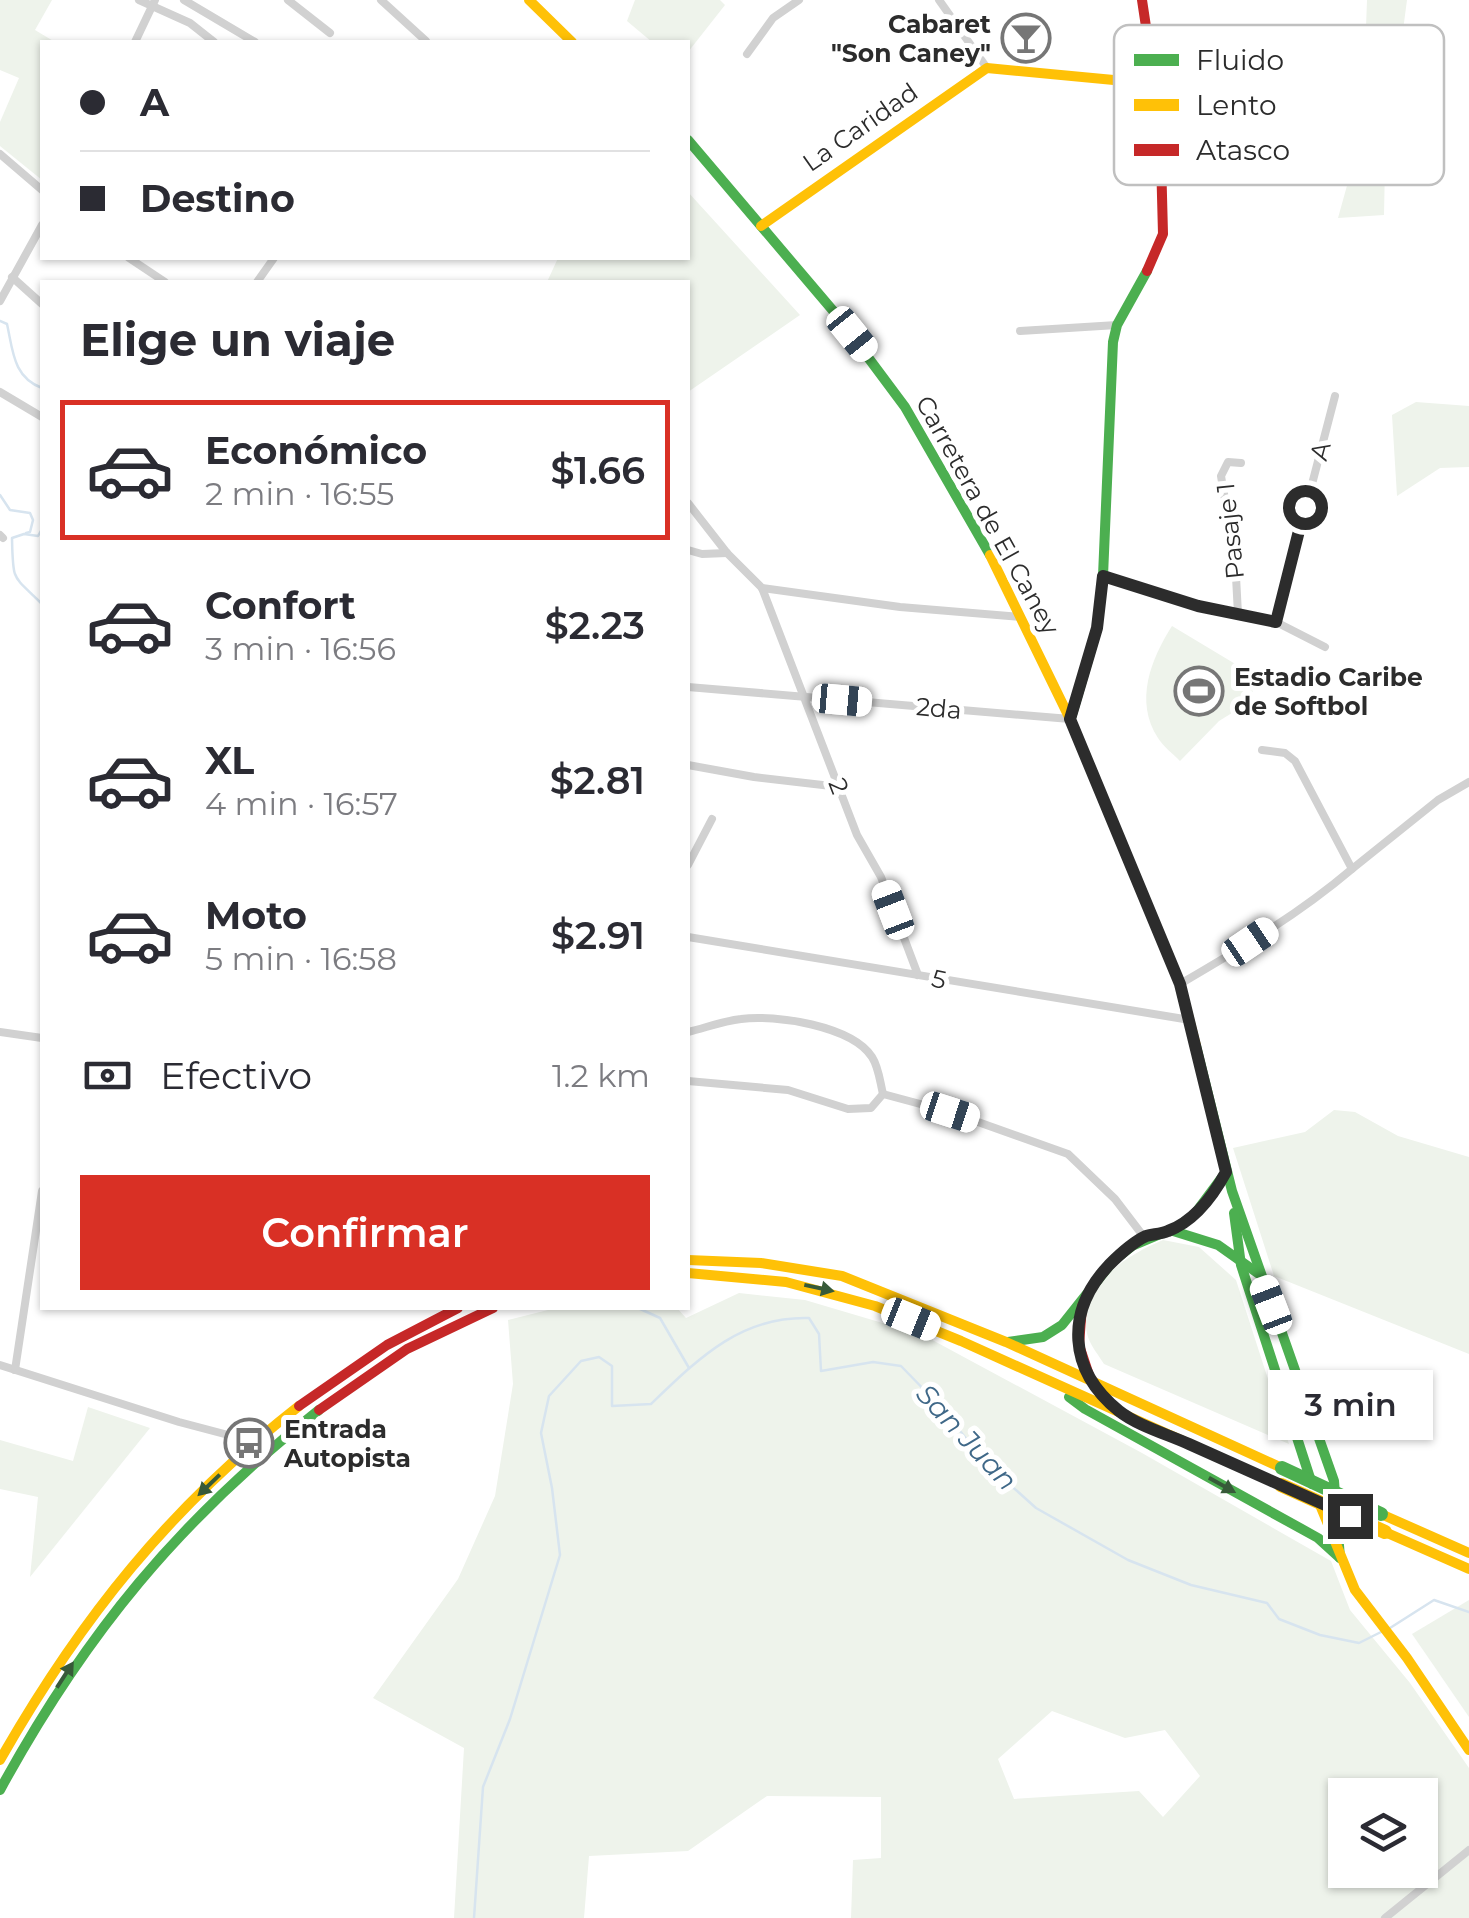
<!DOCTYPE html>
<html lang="es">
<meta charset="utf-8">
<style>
:root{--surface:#fff;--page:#f2f2f3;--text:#2b2b33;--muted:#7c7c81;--line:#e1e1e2;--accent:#d93025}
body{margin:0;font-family:Montserrat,sans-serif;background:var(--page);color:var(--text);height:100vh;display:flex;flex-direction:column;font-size:38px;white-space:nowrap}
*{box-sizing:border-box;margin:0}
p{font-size:32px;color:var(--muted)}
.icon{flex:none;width:55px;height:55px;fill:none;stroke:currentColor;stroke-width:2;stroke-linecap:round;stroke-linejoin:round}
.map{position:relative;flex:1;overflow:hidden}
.sheet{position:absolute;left:40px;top:280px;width:650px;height:1030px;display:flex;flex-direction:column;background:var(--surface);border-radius:0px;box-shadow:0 2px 8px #0004}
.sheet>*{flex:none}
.banner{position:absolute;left:40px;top:40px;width:650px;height:220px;border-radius:0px;box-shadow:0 2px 8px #0004;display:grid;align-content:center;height:220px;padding:0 40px;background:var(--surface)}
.controls{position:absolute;left:1328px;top:1778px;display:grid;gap:20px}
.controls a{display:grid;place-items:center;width:110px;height:110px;border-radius:0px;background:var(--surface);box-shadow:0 2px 8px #0004;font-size:50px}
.end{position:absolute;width:45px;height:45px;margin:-22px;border:12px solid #2c2c2c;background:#fff;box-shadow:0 0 0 5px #fff}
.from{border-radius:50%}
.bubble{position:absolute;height:70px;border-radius:0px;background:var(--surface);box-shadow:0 2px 8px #0004;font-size:32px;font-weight:600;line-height:70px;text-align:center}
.car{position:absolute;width:30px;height:60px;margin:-30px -15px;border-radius:12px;box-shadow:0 0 8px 2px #0007;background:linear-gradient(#fff 24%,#345 0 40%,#fff 0 76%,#345 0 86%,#fff 0)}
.banner b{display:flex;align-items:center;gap:35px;height:95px;font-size:38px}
.banner b+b{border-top:2px solid var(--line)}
.banner i{width:25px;height:25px;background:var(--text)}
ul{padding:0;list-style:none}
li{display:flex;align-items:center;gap:30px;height:140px;margin:0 20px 15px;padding:0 20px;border:5px solid transparent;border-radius:0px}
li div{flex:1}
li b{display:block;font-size:38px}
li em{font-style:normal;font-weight:600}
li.active{border-color:var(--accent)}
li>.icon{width:90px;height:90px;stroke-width:1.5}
h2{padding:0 40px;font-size:45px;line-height:120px}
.pay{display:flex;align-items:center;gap:25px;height:110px;padding:0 40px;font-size:38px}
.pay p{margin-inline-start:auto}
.button{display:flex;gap:20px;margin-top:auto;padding:20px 40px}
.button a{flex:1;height:115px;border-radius:0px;background:var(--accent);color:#fff;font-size:40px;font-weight:600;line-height:115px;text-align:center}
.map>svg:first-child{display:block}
</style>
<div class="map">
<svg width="1469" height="1918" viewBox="0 0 1469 1918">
<rect width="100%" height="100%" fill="#fff"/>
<g fill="#eef3eb" fill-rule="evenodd">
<polygon points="0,0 52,0 35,30 55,42 42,42 42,180 0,146 0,122 19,78 0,70"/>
<polygon points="635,0 720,0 725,5 688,52 688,42 652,42 627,21"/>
<polygon points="1367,0 1407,0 1402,38 1387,64 1384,215 1338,218 1348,182 1293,162 1262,157 1263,94 1266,85 1323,90 1329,53 1365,55"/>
<polygon points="688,192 800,315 688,392 688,282 547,282 558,258 688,258"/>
<polygon points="1416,402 1469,406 1469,467 1440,468 1397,496 1392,415"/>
<path d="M1172 626 1252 674 1253 700 1219 721 1180 761C1173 754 1163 746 1158 738 1134 701 1151 659 1172 626Z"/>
<polygon points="1334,1110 1355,1112 1398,1136 1469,1157 1469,1354 1274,1276 1233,1148 1305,1132"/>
<path d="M1163 1240 1199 1247 1236 1280 1289 1444 1104 1364C1099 1356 1091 1346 1088 1337 1074 1288 1125 1256 1163 1240Z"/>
<path d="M739 1293 805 1300 923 1335 1142 1453 1331 1561 1350 1610 1410 1683 1469 1768V1918H851L853 1860 881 1858V1797L767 1796 688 1851 589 1856 584 1918H454L464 1748 373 1698 458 1579 495 1496 513 1384 508 1320 556 1308H677L686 1318ZM1052 1711 1125 1738 1165 1730 1200 1776 1163 1817 1139 1791 1014 1799 998 1759ZM1345 1795H1420V1870H1345Z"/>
<polygon points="88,1407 150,1428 30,1577 38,1497 0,1489 0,1440 73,1461"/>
<polygon points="1469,1600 1469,1717 1412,1634"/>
</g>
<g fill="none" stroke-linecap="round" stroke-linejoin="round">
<g stroke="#d7e4ef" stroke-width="2.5">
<path d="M0 321 7 324C13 351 13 377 42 388"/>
<polyline points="0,495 10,510 30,513 33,520 30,532 26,533"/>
<path d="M42 529 38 536 24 534 12 538C13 583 12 574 42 604"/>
<polyline points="638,1308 660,1318 689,1368"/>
<polyline points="1390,1628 1434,1600 1469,1612"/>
<path d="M474 1918 483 1787 510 1719 560 1555 552 1488 541 1433 549 1396 581 1361 599 1357 612 1366V1406L651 1404C698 1359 740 1316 809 1318L819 1334 821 1371 873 1362 901 1366 937 1403 987 1464 1036 1508 1128 1560 1191 1585 1267 1603 1279 1619 1320 1635 1359 1643 1383 1631"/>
</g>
<g stroke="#d1d1d1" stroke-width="8">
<polyline points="139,0 190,23 214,42"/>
<polyline points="184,0 255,42"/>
<polyline points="288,0 330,33"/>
<polyline points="381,0 426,41"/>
<polyline points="939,0 987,68"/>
<polyline points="135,42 155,0"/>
<polyline points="747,54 773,18 799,0"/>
<polyline points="0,154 42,190"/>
<polyline points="129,258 165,282"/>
<polyline points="12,277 42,304"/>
<polyline points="257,282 274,258"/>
<polyline points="0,301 42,225"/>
<polyline points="1020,331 1117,325"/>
<polyline points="0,392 42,417"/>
<polyline points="688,503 727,553 762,588 857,835 881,877 918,975"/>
<polyline points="0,535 3,538"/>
<polyline points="688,550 702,554 727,553"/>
<polyline points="1103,576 1198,606 1276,622 1325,647"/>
<polyline points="762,588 900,607 1020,617"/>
<polyline points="1238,614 1235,558 1221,476 1228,462 1241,463"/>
<polyline points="1276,622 1335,396"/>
<polyline points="688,687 1070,719"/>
<polyline points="1262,750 1285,753 1295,761 1352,869 1438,800 1469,782"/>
<polyline points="688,765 754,777 840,787"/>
<polyline points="688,865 712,819"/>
<polyline points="688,937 1190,1020"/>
<path d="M1180 984C1240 949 1299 914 1352 869"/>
<polyline points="0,1032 42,1038"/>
<path d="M688 1032C705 1028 723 1021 741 1019 775 1014 852 1026 872 1057 879 1068 880 1082 883 1094"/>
<polyline points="688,1081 788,1090 848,1109 871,1108 883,1094"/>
<polyline points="883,1094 950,1112 1068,1154 1115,1199 1144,1237"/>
<polyline points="0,1365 179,1422 251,1441"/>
<polyline points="15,1370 42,1191"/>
<polyline points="1385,1918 1469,1850"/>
</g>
<g stroke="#4caf50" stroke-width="10">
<polyline points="688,140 835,313 905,407 990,555"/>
<polyline points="1071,718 1097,629 1103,576 1113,342 1117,325 1147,271"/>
<polyline points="1196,1046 1232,1191 1334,1481 1340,1558"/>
<polyline points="1234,1213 1241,1265 1312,1484"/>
<polyline points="1170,1230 1218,1245 1259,1274"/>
<polyline points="1008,1342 1043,1337 1062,1325 1113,1261 1132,1246 1177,1227 1194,1215 1226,1172"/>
<polyline points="1069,1397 1085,1409 1318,1538 1340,1558"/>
<path d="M0 1790C85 1634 179 1520 319 1410"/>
</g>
<g stroke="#ffc107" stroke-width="10">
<polyline points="529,0 572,42"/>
<polyline points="761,226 987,68 1156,84"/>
<polyline points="990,555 1070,719 1180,984 1196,1046"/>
<polyline points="688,1260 761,1263 842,1276 1006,1342 1282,1468"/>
<polyline points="688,1273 786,1282 875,1306 961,1341 1281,1485"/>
<polyline points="1318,1500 1355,1590 1407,1658 1469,1750"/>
<polyline points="1381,1514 1469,1553"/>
<polyline points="1385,1532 1469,1569"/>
<path d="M0 1760C81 1618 170 1507 299 1406"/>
</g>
<g stroke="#c62828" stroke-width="10">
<polyline points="1142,0 1160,120 1163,234 1147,271"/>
<polyline points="1082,1306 1079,1345 1091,1381"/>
<polyline points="299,1406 387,1345 458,1308"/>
<polyline points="319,1410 407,1349 493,1308"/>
</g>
<polyline stroke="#4caf50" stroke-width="14" points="1282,1468 1381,1514"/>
<polyline stroke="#ffc107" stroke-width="14" points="1281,1485 1385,1532"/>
</g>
<defs><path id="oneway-solid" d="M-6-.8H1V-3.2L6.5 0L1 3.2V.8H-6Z" transform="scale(2.5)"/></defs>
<g fill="#375a39">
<use href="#oneway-solid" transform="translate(819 1288) rotate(12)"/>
<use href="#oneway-solid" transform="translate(209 1485) rotate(136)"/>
<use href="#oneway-solid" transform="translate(1222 1485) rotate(29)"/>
<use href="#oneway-solid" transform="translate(65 1675) rotate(-57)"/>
</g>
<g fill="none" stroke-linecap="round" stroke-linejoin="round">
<path stroke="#2c2c2c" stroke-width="12" d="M1305 507 1276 622 1198 606 1103 576 1097 628 1070 719 1180 984 1226 1172C1213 1196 1195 1221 1168 1231 1161 1234 1153 1234 1146 1236 1133 1242 1119 1255 1109 1265 1065 1312 1068 1370 1119 1411 1138 1426 1167 1434 1189 1444 1243 1468 1296 1492 1350 1516"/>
</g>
<defs>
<g id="bar-ring" transform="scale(2.5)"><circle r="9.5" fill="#fff" stroke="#767676" stroke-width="1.5"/><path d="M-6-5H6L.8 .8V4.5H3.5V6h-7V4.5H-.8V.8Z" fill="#767676"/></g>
<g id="stadium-ring" transform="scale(2.5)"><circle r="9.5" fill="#fff" stroke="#767676" stroke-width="1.5"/><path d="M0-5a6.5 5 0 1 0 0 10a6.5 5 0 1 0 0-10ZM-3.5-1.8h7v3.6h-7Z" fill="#767676"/></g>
<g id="bus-ring" transform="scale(2.5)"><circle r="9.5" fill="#fff" stroke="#767676" stroke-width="1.5"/><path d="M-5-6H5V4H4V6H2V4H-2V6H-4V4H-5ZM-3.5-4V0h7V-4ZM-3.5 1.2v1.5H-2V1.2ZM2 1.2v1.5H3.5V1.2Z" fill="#767676"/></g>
</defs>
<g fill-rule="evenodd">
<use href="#bar-ring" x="1026" y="38"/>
<use href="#stadium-ring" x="1199" y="691"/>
<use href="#bus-ring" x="249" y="1443"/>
</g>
<g text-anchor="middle" stroke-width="10" stroke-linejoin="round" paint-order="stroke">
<g font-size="25" font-weight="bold" fill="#2c2c2c" stroke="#fff" text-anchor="start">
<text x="991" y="33" text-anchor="end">Cabaret<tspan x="991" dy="29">"Son Caney"</tspan></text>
<text x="1234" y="686">Estadio Caribe<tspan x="1234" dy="29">de Softbol</tspan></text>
<text x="284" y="1438">Entrada<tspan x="284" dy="29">Autopista</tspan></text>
</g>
<g font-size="25" fill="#2c2c2c" stroke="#fff">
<text transform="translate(860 127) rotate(-35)" y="9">La Caridad</text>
<text transform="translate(1320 451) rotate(-75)" y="9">A</text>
<text transform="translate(988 515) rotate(61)" y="9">Carretera de El Caney</text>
<text transform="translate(1230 531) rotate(-96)" y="9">Pasaje 1</text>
<text transform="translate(939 708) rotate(5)" y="9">2da</text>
<text transform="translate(839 786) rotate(69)" y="9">2</text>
<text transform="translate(939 979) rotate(12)" y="9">5</text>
</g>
<g font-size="28" font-style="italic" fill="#3f6888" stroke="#fff">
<text transform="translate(967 1437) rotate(47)" y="10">San Juan</text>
</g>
</g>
<rect x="1114" y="25" width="330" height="160" rx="15" fill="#fff" stroke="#c0c0c0" stroke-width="2.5"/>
<rect x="1134" y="54" width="45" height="12" fill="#4caf50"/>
<rect x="1134" y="99" width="45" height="12" fill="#ffc107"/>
<rect x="1134" y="144" width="45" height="12" fill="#c62828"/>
<g font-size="28" fill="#2c2c2c">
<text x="1196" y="70">Fluido</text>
<text x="1196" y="115">Lento</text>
<text x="1196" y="160">Atasco</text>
</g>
</svg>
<div class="controls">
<a><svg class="icon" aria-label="layers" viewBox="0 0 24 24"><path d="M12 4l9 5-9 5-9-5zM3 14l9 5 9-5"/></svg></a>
</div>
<i class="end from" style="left:1305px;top:507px"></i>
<i class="end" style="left:1350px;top:1516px"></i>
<div class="bubble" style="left:1268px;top:1370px;width:165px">3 min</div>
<i class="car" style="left:852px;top:334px;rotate:141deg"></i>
<i class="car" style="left:842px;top:700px;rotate:95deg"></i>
<i class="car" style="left:893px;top:910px;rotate:339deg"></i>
<i class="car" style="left:1250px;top:942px;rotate:56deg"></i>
<i class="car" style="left:950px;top:1112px;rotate:108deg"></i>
<i class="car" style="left:1271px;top:1305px;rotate:339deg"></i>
<i class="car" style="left:911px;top:1319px;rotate:112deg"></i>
<div class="banner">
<b><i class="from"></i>A</b>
<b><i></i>Destino</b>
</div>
<section class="sheet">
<h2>Elige un viaje</h2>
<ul>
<li class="active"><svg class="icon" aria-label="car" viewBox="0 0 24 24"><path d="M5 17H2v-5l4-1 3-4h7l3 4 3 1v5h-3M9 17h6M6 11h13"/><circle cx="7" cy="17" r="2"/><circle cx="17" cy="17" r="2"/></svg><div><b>Económico</b><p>2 min · 16:55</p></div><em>$1.66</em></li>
<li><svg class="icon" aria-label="car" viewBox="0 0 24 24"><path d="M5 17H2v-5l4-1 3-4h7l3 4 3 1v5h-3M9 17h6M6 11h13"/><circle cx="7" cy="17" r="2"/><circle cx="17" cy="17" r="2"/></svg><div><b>Confort</b><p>3 min · 16:56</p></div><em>$2.23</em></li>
<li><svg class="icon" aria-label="car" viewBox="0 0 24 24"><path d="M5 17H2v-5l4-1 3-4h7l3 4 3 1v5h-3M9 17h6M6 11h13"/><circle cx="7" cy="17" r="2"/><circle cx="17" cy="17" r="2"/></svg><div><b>XL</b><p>4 min · 16:57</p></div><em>$2.81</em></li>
<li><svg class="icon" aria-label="car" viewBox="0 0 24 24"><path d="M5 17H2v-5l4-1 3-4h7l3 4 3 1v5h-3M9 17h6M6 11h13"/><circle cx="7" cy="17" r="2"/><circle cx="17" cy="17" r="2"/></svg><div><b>Moto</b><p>5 min · 16:58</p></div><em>$2.91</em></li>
</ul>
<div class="pay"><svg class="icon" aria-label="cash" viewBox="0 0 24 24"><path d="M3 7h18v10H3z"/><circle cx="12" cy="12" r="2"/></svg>Efectivo<p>1.2 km</p></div>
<div class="button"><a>Confirmar</a></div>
</section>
</div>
